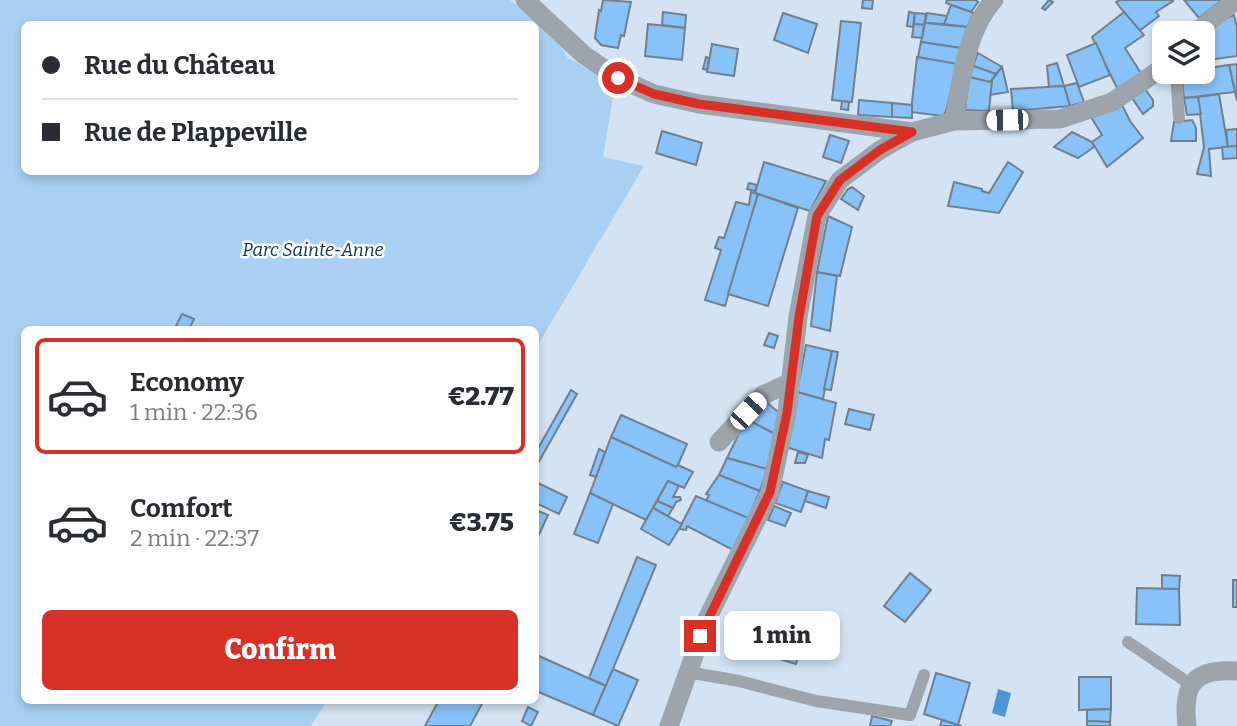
<!DOCTYPE html>
<meta charset="utf-8">
<style>
:root{--surface:#fff;--page:#f2f2f3;--text:#2b2b33;--muted:#7c7c81;--line:#e1e1e2;--accent:#d93025}
body{margin:0;font-family:Bitter,serif;background:var(--page);color:var(--text);height:100vh;display:flex;flex-direction:column;font-size:26px;white-space:nowrap}
*{box-sizing:border-box;margin:0}
p{font-size:23px;color:var(--muted)}
.icon{flex:none;width:38px;height:38px;fill:none;stroke:currentColor;stroke-width:2;stroke-linecap:round;stroke-linejoin:round}
.map{position:relative;flex:1;overflow:hidden}
.panel{position:absolute;left:21px;top:326px;width:518px;height:378px;display:flex;flex-direction:column;background:var(--surface);border-radius:10px;box-shadow:0 4px 10px #0003}
.panel>*{flex:none}
.guide{position:absolute;left:21px;top:21px;width:518px;height:154px;border-radius:10px;box-shadow:0 4px 10px #0003;display:grid;align-content:center;height:154px;padding:0 21px;background:var(--surface)}
.controls{position:absolute;left:1152px;top:21px;display:grid;gap:14px}
.controls a{display:grid;place-items:center;width:63px;height:63px;border-radius:10px;background:var(--surface);box-shadow:0 4px 10px #0003;font-size:35px}
.end{position:absolute;width:32px;height:32px;margin:-16px;border:9px solid #d93025;background:#fff;box-shadow:0 0 0 4px #fff}
.from{border-radius:50%}
.bubble{position:absolute;height:49px;border-radius:10px;background:var(--surface);box-shadow:0 4px 10px #0003;font-size:23px;font-weight:800;line-height:49px;text-align:center}
.car{position:absolute;width:21px;height:42px;margin:-21px -10px;border-radius:9px;box-shadow:0 0 5px 2px #0007;background:linear-gradient(#fff 24%,#345 0 40%,#fff 0 76%,#345 0 86%,#fff 0)}
.guide b{display:flex;align-items:center;gap:24px;height:66px;font-size:26px}
.guide b+b{border-top:2px solid var(--line)}
.guide i{width:18px;height:18px;background:var(--text)}
ul{padding:12px 0 0;list-style:none}
li{display:flex;align-items:center;gap:21px;height:116px;margin:0 14px 10px;padding:0 7px;border:4px solid transparent;border-radius:10px}
li div{flex:1}
li b{display:block;font-size:26px}
li em{font-style:normal;font-weight:800}
li.on{border-color:var(--accent)}
li>.icon{width:63px;height:63px;stroke-width:1.5}
.action{display:flex;gap:14px;margin-top:auto;padding:14px 21px}
.action a{flex:1;height:80px;border-radius:10px;background:var(--accent);color:#fff;font-size:28px;font-weight:800;line-height:80px;text-align:center}
.map>svg:first-child{display:block}
</style>
<div class="map">
<svg width="1237" height="726" viewBox="0 0 1237 726">
<rect width="100%" height="100%" fill="#d3e3f3"/>
<path fill="#a9cff3" fill-rule="evenodd" d="M0 0H510L553 34 568 58 615 84 603 157 644 166 536 348V329H24V700H327L311 726H0ZM24 24H536V172H24Z"/>
<polygon fill="#4b96d8" points="998,689 1011,693 1005,717 992,713"/>
<g fill="#87c2f9" stroke="#71808e" stroke-width="2">
<polygon points="603,0 631,2 624,36 621,35 618,48 601,45 595,38 599,10 601,11"/>
<polygon points="863,0 873,0 872,9 862,8"/>
<polygon points="947,0 976,0 978,2 971,12 946,3"/>
<polygon points="1049,0 1053,2 1045,10 1042,8"/>
<polygon points="1120,0 1171,0 1173,1 1156,12 1159,16 1139,31 1116,2"/>
<polygon points="1184,0 1222,0 1199,18"/>
<polygon points="951,5 974,13 967,27 944,24"/>
<polygon points="663,12 686,15 685,28 662,25"/>
<polygon points="909,12 915,13 913,27 907,26"/>
<polygon points="1124,12 1144,35 1125,48 1142,75 1118,90 1092,37"/>
<polygon points="783,13 817,24 808,53 774,40"/>
<polygon points="915,13 926,14 924,25 914,24"/>
<polygon points="927,13 947,16 944,24 925,23"/>
<polygon points="1234,15 1237,27 1237,56 1209,60 1202,36 1219,21"/>
<polygon points="841,21 861,23 852,102 832,100"/>
<polygon points="925,23 967,27 961,48 921,42"/>
<polygon points="648,24 685,28 682,60 645,56"/>
<polygon points="914,24 924,25 922,38 912,37"/>
<polygon points="921,42 961,48 959,65 918,57"/>
<polygon points="1096,43 1110,75 1079,87 1067,55"/>
<polygon points="712,44 738,49 734,76 707,72"/>
<polygon points="978,53 1002,67 996,74 973,66"/>
<polygon points="706,57 709,58 707,70 703,69"/>
<polygon points="917,57 958,64 946,111 943,116 911,112"/>
<polygon points="1057,63 1064,86 1049,87 1047,66"/>
<polygon points="1237,64 1237,101 1229,65"/>
<polygon points="1229,65 1235,92 1184,98 1181,72 1202,72 1202,69"/>
<polygon points="973,66 996,74 990,82 969,77"/>
<polygon points="1002,67 1008,92 990,95 992,80"/>
<polygon points="969,77 990,82 992,80 989,111 965,110"/>
<polygon points="1077,83 1084,102 1070,106 1064,86"/>
<polygon points="1064,86 1070,106 1013,111 1011,89"/>
<polygon points="1145,89 1153,100 1153,106 1143,114 1132,98"/>
<polygon points="1219,94 1228,147 1209,149 1211,176 1197,174 1204,147 1198,97"/>
<polygon points="1198,97 1201,114 1187,115 1184,98"/>
<polygon points="859,100 892,103 892,117 858,115"/>
<polygon points="842,101 849,102 848,110 841,109"/>
<polygon points="892,103 912,105 912,118 892,117"/>
<polygon points="1122,105 1130,121 1143,138 1107,167 1092,142 1102,135 1091,117"/>
<polygon points="1192,120 1196,128 1196,141 1171,141 1174,122"/>
<polygon points="1237,129 1237,146 1228,147 1226,130"/>
<polygon points="662,131 702,143 696,165 656,153"/>
<polygon points="1072,132 1092,142 1094,147 1078,158 1054,147"/>
<polygon points="830,135 849,141 841,163 823,157"/>
<polygon points="1237,146 1237,158 1223,159 1222,147"/>
<polygon points="764,162 826,181 810,211 755,193"/>
<polygon points="1008,162 1023,172 999,213 948,206 954,182 982,189 982,191 989,193"/>
<polygon points="749,183 757,185 755,191 747,189"/>
<polygon points="852,187 864,196 858,210 841,199 848,189"/>
<polygon points="751,192 758,194 725,306 705,300 721,250 715,248 719,237 724,238 736,202 749,205"/>
<polygon points="758,194 798,208 768,306 728,294"/>
<polygon points="828,216 852,227 840,276 817,272"/>
<polygon points="817,272 837,276 830,331 811,326"/>
<polygon points="182,314 194,319 189,329 176,326"/>
<polygon points="769,333 778,336 774,348 764,345"/>
<polygon points="806,345 832,351 823,399 797,392"/>
<polygon points="832,351 838,352 831,390 824,389"/>
<polygon points="571,390 577,394 536,467 536,452"/>
<polygon points="797,392 836,403 829,440 825,439 822,458 786,447"/>
<polygon points="765,401 782,415 777,435 746,419"/>
<polygon points="849,409 874,415 870,430 845,424"/>
<polygon points="621,415 687,444 678,465 676,467 611,437"/>
<polygon points="746,419 777,435 767,469 727,458"/>
<polygon points="611,437 676,467 678,465 693,472 684,488 668,481 646,520 590,493"/>
<polygon points="599,449 605,452 596,477 590,475"/>
<polygon points="798,452 808,455 805,463 795,463"/>
<polygon points="727,458 767,469 760,491 719,475"/>
<polygon points="719,475 760,491 748,518 706,501 709,495 706,494"/>
<polygon points="668,481 679,486 673,497 680,497 681,500 676,502 673,508 657,501"/>
<polygon points="536,482 567,497 559,514 536,503"/>
<polygon points="783,482 808,491 801,512 775,503"/>
<polygon points="808,491 829,497 826,508 805,501"/>
<polygon points="590,493 613,504 598,543 574,534"/>
<polygon points="696,496 748,518 733,550 687,526 686,530 679,529"/>
<polygon points="657,501 673,508 668,516 653,508"/>
<polygon points="774,506 791,513 785,526 768,520"/>
<polygon points="653,508 682,524 669,545 641,529"/>
<polygon points="536,510 548,515 537,539 536,538"/>
<polygon points="637,557 656,565 606,686 589,678"/>
<polygon points="910,573 931,590 905,622 884,606"/>
<polygon points="1162,575 1180,576 1179,589 1162,589"/>
<rect x="1233" y="580" width="4" height="27"/>
<polygon points="1137,588 1179,589 1180,625 1136,624"/>
<polygon points="741,612 762,620 758,631 738,625"/>
<polygon points="766,631 803,641 796,664 760,653"/>
<polygon points="539,656 606,686 593,715 536,691 536,664"/>
<polygon points="613,669 638,680 618,726 593,715"/>
<polygon points="936,673 970,683 958,725 924,714"/>
<polygon points="1079,677 1111,677 1111,709 1079,710"/>
<polygon points="439,700 484,700 470,726 425,726"/>
<polygon points="528,707 538,712 531,726 522,721"/>
<polygon points="1111,709 1110,722 1087,721 1087,710"/>
<polygon points="872,716 892,721 890,726 870,726"/>
<polygon points="942,720 958,725 962,726 940,726"/>
<polygon points="1087,721 1110,722 1110,726 1087,726"/>
</g>
<g fill="none" stroke-linecap="round" stroke-linejoin="round">
<g stroke="#9da4ab" stroke-width="12">
<polyline points="1176,72 1179,118"/>
<polyline points="1128,642 1190,684"/>
<polyline points="687,672 739,681 816,701 910,715 924,675"/>
</g>
<g stroke="#9da4ab" stroke-width="19">
<polyline points="525,0 584,55 618,78 654,94 699,104 912,132"/>
<polyline points="719,442 763,395 789,383"/>
<path d="M1187 726C1182 684 1194 668 1237 671"/>
</g>
<g stroke="#9da4ab" stroke-width="19">
<polyline points="1195,33 1231,4 1237,2"/>
<path d="M954 121C961 81 966 31 994 0"/>
<polyline points="669,726 707,619 770,492 787,413 798,317 817,216 840,180 880,150 912,132 954,121 1060,119 1112,102 1164,67"/>
</g>
</g>
<g fill="none" stroke-linecap="round" stroke-linejoin="round">
<polyline stroke="#d93025" stroke-width="9" points="618,78 654,94 699,104 912,132 880,150 840,180 817,216 799,317 787,413 770,492 700,636"/>
</g>
<g text-anchor="middle" stroke-width="5" stroke-linejoin="round" paint-order="stroke">
<g font-size="18" font-style="italic" fill="#0e2e49" stroke="#fff">
<text x="313" y="256">Parc Sainte-Anne</text>
</g>
</g>
</svg>
<div class="controls">
<a><svg class="icon" aria-label="layers" viewBox="0 0 24 24"><path d="M12 4l9 5-9 5-9-5zM3 14l9 5 9-5"/></svg></a>
</div>
<i class="end from" style="left:618px;top:78px"></i>
<i class="end" style="left:700px;top:636px"></i>
<div class="bubble" style="left:724px;top:611px;width:116px">1 min</div>
<i class="car" style="left:1007px;top:120px;rotate:269deg"></i>
<i class="car" style="left:748px;top:411px;rotate:43deg"></i>
<div class="guide">
<b><i class="from"></i>Rue du Château</b>
<b><i></i>Rue de Plappeville</b>
</div>
<section class="panel">
<ul>
<li class="on"><svg class="icon" aria-label="car" viewBox="0 0 24 24"><path d="M5 17H2v-5l4-1 3-4h7l3 4 3 1v5h-3M9 17h6M6 11h13"/><circle cx="7" cy="17" r="2"/><circle cx="17" cy="17" r="2"/></svg><div><b>Economy</b><p>1 min · 22:36</p></div><em>€2.77</em></li>
<li><svg class="icon" aria-label="car" viewBox="0 0 24 24"><path d="M5 17H2v-5l4-1 3-4h7l3 4 3 1v5h-3M9 17h6M6 11h13"/><circle cx="7" cy="17" r="2"/><circle cx="17" cy="17" r="2"/></svg><div><b>Comfort</b><p>2 min · 22:37</p></div><em>€3.75</em></li>
</ul>
<div class="action"><a>Confirm</a></div>
</section>
</div>
